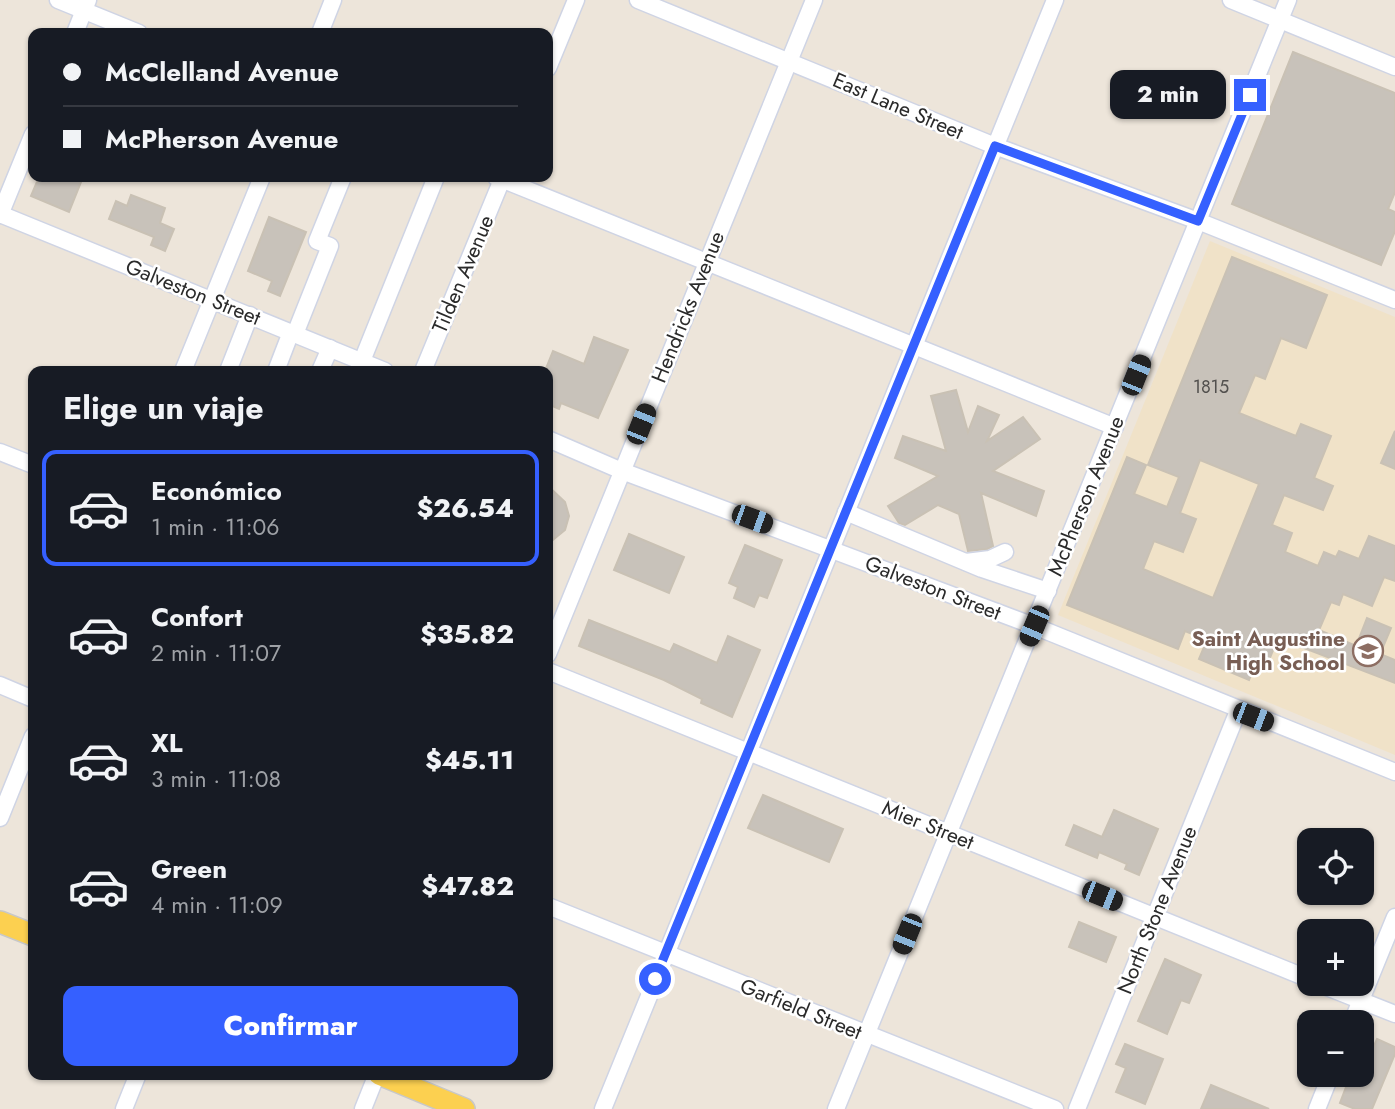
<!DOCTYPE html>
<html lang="es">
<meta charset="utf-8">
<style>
:root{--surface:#171b24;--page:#242831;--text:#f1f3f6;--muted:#9ea1a6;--line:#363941;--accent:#3560ff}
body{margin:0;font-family:Jost,sans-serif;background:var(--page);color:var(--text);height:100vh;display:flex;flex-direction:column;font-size:26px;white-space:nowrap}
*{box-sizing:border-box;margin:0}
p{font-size:23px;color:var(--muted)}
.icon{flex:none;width:38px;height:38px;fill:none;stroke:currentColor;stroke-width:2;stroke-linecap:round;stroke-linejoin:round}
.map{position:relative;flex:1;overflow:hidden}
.drawer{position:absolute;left:28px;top:366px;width:525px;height:714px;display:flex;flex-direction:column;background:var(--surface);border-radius:14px;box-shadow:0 2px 5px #0004}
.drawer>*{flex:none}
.top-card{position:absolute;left:28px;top:28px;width:525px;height:154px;border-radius:14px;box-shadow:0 2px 5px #0004;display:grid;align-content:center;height:154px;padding:0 35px;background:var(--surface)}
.controls{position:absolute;left:1297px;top:828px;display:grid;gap:14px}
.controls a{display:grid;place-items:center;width:77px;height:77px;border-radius:14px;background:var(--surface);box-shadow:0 2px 5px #0004;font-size:35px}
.end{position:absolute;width:32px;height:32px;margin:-16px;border:9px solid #3560ff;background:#fff;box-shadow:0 0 0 4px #fff}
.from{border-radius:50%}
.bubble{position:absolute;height:49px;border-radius:14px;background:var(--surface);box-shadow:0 2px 5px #0004;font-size:23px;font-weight:800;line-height:49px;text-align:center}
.car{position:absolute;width:21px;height:42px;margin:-21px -10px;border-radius:9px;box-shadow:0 0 5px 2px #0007;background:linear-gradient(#222 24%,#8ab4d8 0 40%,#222 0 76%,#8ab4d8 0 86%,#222 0)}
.top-card b{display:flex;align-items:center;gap:24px;height:66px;font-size:26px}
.top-card b+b{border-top:2px solid var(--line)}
.top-card i{width:18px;height:18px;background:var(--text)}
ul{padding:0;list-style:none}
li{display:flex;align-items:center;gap:21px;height:116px;margin:0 14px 10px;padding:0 21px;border:4px solid transparent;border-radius:14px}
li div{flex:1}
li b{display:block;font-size:26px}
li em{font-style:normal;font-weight:800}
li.selected{border-color:var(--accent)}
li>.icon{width:63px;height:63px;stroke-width:1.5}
h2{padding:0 35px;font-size:32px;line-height:84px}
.button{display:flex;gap:14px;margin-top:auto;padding:14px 35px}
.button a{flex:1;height:80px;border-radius:14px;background:var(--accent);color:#fff;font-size:28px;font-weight:800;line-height:80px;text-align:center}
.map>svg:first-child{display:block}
</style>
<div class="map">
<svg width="1395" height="1109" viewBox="0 0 1395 1109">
<rect width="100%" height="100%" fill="#ede5da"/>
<polygon fill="#f0e2c8" points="1210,241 1395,317 1395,755 1058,615"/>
<g fill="#c8c2ba" stroke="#c9c1b4" stroke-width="2" fill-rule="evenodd">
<polygon points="1293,52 1395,93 1395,192 1388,209 1395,212 1395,231 1381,265 1232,204"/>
<polygon points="39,177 83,177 69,212 31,196"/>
<polygon points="131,195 165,208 160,223 174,229 165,251 151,245 154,237 109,219 116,201 127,206"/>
<polygon points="269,217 306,232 280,296 268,291 272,281 248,271"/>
<path d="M1232 257 1327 295 1306 348 1281 338 1265 379 1255 375 1239 413 1296 436 1301 424 1331 436 1314 478 1333 486 1323 510 1284 495 1272 525 1292 533 1285 552 1318 566 1324 552 1336 557 1339 551 1359 559 1369 536 1395 546V581L1384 577 1372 606 1343 594 1339 605 1331 602 1319 630 1356 646 1367 618 1391 628 1380 654 1395 660V683L1278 638 1267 665 1257 661 1249 680 1199 659 1207 640 1185 631 1178 649 1067 605 1127 457 1146 465 1134 494 1167 507 1179 477 1148 465ZM1200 460 1259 484 1213 598 1143 569 1154 541 1183 552 1196 519 1180 513Z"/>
<polygon points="594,337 628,350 598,418 561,403 559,409 548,404 548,371 545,371 553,351 584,364"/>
<polygon points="956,390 968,432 978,406 999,415 987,441 1023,417 1040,439 993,471 1044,491 1036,516 981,493 993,546 987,549 968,551 959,514 938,505 905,525 899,523 888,506 938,476 895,458 903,436 946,451 931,396"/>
<polygon points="1395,431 1395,469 1381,463"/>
<polygon points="548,486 565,502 569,516 565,530 548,544"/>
<polygon points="629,534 684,557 669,593 614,570"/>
<polygon points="745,545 782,560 767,598 759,595 754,607 734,598 738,587 729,583"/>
<polygon points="589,620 670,652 674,644 717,663 728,636 760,650 732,717 701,703 702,699 664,680 579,646"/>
<polygon points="763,795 843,829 829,862 748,828"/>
<polygon points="1114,810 1158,829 1139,875 1125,869 1127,864 1099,852 1097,858 1066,845 1074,825 1102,837"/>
<polygon points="1079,922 1116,937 1106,962 1069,947"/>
<polygon points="1165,959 1201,975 1189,1003 1181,1000 1167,1034 1138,1021"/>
<polygon points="1377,1039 1395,1047 1395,1054 1372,1109 1355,1109 1340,1103 1351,1074 1362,1074 1362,1046 1372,1050"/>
<polygon points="1125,1044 1163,1059 1145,1104 1116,1092 1126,1068 1116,1064"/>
<polygon points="1211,1085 1269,1109 1201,1109"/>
</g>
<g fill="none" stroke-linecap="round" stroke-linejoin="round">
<g stroke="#cfd4e4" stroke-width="19">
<g id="minor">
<polyline points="58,0 139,33"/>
<polyline points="638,0 995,146 1198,221 1395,300"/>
<polyline points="1231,0 1395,67"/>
<polyline points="75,33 88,0"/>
<polyline points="320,33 333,0"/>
<polyline points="548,68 576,0"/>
<polyline points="496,177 1115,427"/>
<polyline points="0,214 385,371"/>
<polyline points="0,215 33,134"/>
<polyline points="295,334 330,246 317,241 343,177"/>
<polyline points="362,361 436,177"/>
<polyline points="183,371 262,177"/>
<polyline points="228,371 250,315"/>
<polyline points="276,371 291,332"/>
<polyline points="320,371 330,348"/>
<polyline points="423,371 503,177"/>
<polyline points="548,439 622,471 1034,626 1395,772"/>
<polyline points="0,452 33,465"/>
<polyline points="846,512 982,569 1048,591"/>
<polyline points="966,562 990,559 1005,552"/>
<polyline points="548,654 814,0"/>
<polyline points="548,671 1309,979"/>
<polyline points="0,685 33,699"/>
<polyline points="0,818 33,736"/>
<polyline points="548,906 1055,1109"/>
<polyline points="1319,984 1395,1014"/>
<polyline points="1352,1022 1395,917"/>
<polyline points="124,1109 138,1074"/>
<polyline points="363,1109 377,1074"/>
<polyline points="603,1109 1055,0"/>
<polyline points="836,1109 1288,0"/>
<polyline points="1077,1109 1238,711"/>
<polyline points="1317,1109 1331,1074"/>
</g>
</g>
<g stroke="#c8c8c8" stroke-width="24">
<g id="major">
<polyline points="0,922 33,935"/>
<polyline points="379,1074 464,1109"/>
</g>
</g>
<use href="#minor" stroke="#fff" stroke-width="16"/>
<use href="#major" stroke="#fcd050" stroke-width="21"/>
</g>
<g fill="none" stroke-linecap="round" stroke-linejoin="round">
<polyline stroke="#3560ff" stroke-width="9" points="655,979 995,146 1198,221 1250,95"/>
</g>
<defs>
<g id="school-ring" transform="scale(1.575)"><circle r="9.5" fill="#fff" stroke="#8d6e63" stroke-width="1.5"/><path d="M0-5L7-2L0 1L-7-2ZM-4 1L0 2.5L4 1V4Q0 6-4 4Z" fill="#8d6e63"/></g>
</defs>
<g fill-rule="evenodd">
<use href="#school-ring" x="1368" y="651"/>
</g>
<g text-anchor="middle" stroke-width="5" stroke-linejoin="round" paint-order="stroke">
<g font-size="18" fill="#52504e">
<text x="1211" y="393">1815</text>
</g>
<g font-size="21" fill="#2a2a2a" stroke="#fff">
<text transform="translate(898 106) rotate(23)" y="7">East Lane Street</text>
<text transform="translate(463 274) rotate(-67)" y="7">Tilden Avenue</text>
<text transform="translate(193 292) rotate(22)" y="7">Galveston Street</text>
<text transform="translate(688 307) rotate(-68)" y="7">Hendricks Avenue</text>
<text transform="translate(1086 496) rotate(-68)" y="7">McPherson Avenue</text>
<text transform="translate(933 588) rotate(21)" y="7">Galveston Street</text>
<text transform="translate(928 825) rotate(22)" y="7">Mier Street</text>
<text transform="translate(1157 910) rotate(-68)" y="7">North Stone Avenue</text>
<text transform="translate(801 1009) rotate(22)" y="7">Garfield Street</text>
</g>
<g font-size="21" font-weight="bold" fill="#785e54" stroke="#fff" text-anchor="end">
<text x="1345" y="646">Saint Augustine<tspan x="1345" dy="24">High School</tspan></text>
</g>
</g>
</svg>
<div class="controls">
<a><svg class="icon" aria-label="locate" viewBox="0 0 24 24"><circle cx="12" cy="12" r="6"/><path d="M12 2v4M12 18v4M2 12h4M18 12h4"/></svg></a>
<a>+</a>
<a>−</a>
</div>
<i class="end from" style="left:655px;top:979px"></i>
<i class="end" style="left:1250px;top:95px"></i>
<div class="bubble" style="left:1110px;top:70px;width:116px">2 min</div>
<i class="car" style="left:1136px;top:375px;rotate:22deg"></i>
<i class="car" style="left:641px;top:424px;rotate:22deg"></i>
<i class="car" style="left:752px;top:519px;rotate:110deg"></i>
<i class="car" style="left:1034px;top:626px;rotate:203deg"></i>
<i class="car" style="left:1253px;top:717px;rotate:111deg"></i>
<i class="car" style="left:1102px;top:896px;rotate:112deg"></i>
<i class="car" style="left:907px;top:934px;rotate:202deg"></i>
<div class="top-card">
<b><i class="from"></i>McClelland Avenue</b>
<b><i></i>McPherson Avenue</b>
</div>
<section class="drawer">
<h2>Elige un viaje</h2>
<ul>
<li class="selected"><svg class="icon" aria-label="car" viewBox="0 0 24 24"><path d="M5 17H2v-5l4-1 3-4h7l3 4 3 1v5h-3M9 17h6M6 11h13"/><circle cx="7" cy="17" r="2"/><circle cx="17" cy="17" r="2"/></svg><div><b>Económico</b><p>1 min · 11:06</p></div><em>$26.54</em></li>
<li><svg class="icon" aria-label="car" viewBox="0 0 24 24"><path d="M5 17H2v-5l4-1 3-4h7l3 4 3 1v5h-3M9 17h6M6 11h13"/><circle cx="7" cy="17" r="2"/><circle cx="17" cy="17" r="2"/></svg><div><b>Confort</b><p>2 min · 11:07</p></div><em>$35.82</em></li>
<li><svg class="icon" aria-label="car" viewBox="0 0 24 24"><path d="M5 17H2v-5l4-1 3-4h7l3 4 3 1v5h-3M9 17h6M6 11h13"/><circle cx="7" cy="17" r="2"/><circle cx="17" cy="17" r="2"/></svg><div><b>XL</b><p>3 min · 11:08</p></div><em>$45.11</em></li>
<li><svg class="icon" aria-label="car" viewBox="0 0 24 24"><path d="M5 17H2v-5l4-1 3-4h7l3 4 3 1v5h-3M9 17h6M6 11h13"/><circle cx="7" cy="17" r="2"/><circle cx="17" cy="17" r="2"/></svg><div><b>Green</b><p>4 min · 11:09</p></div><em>$47.82</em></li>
</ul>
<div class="button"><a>Confirmar</a></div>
</section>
</div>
